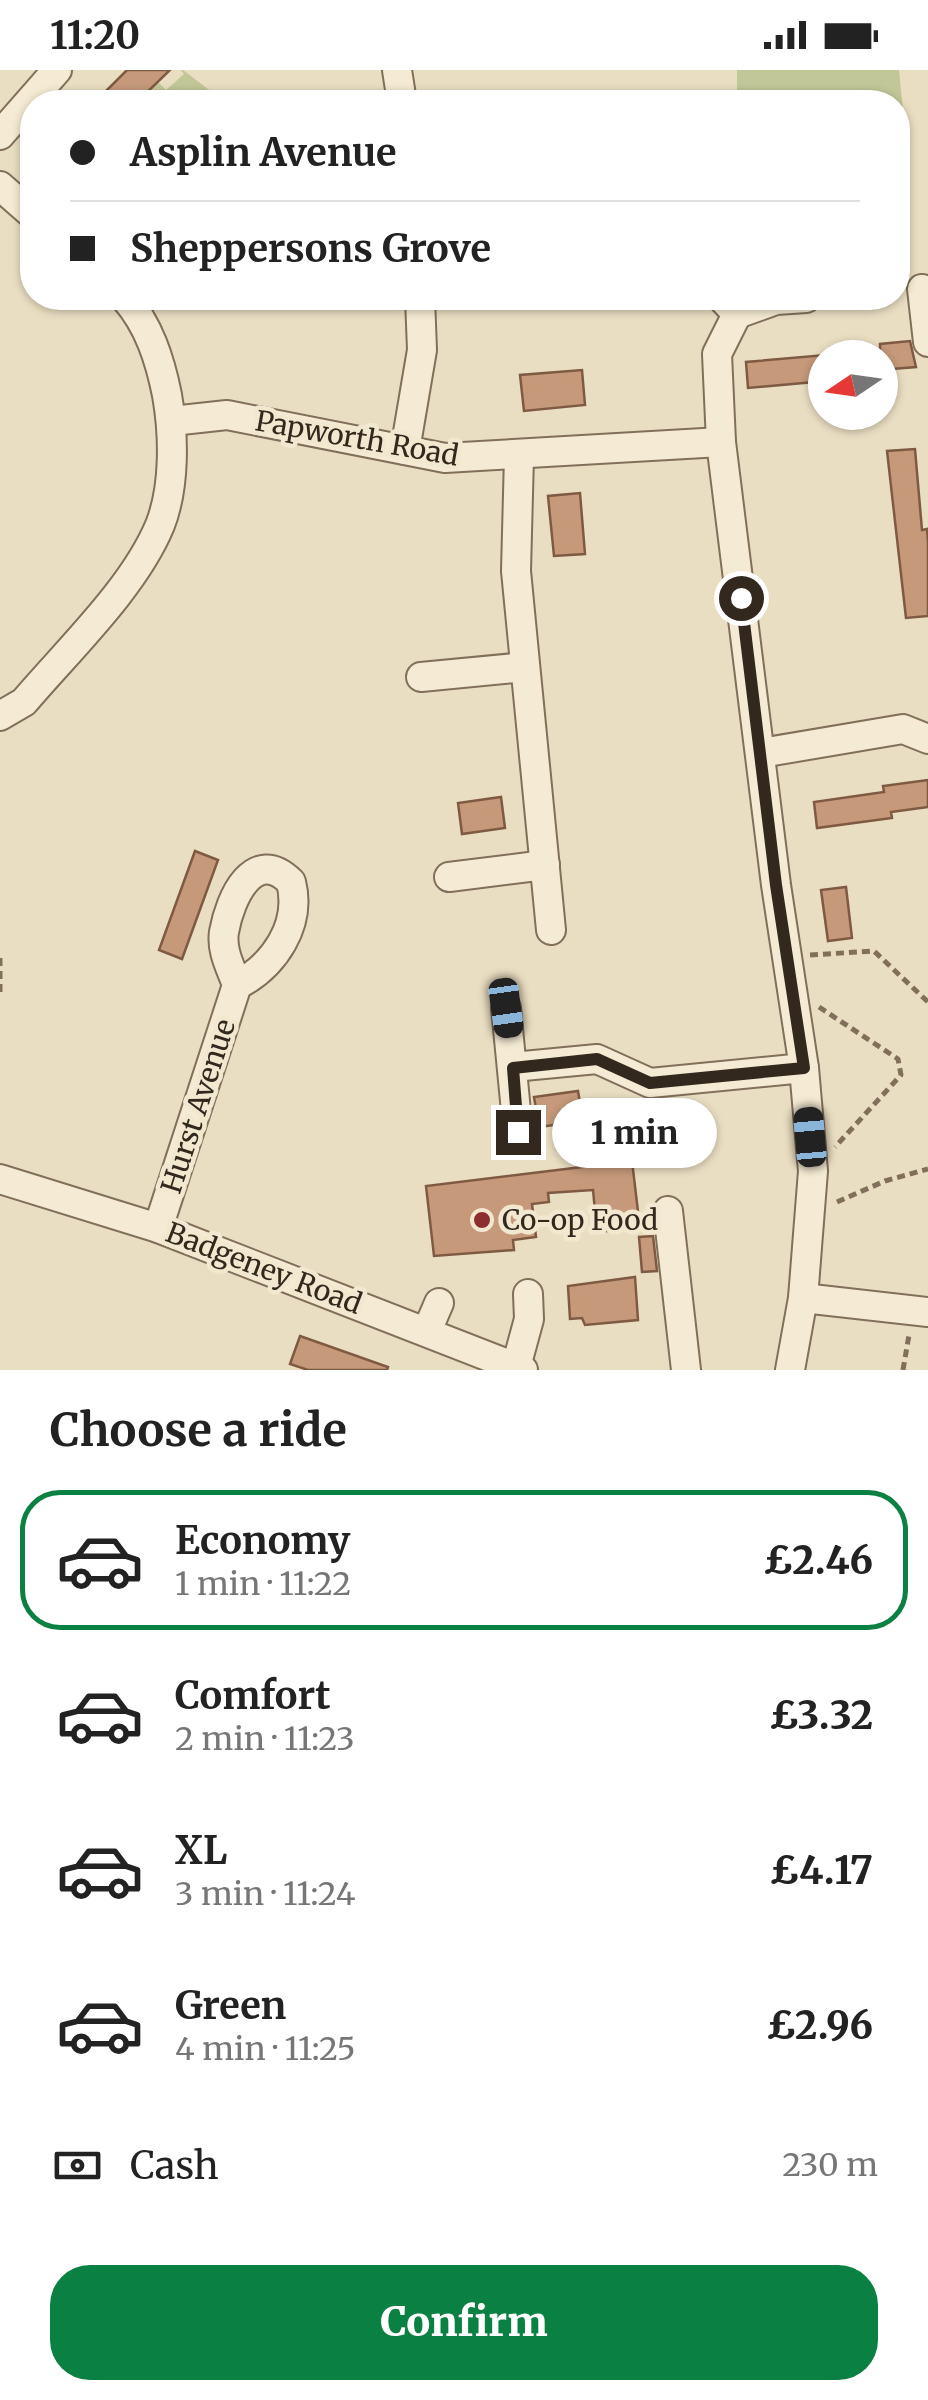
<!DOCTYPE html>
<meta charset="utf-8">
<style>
:root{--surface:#fff;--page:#f2f2f2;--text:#222;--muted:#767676;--line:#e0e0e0;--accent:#0b8043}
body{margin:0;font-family:Merriweather,serif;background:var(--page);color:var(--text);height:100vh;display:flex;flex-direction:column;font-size:38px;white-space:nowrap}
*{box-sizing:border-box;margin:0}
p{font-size:32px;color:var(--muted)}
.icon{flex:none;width:55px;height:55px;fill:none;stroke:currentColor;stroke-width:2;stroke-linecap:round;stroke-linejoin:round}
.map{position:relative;height:1300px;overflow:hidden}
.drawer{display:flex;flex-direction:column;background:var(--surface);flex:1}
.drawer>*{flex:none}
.guide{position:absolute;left:20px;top:20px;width:890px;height:220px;border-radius:40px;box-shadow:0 2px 8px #0004;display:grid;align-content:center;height:220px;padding:0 50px;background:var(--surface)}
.needle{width:65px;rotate:257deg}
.buttons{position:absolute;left:808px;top:270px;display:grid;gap:20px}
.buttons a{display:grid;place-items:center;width:90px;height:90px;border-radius:50%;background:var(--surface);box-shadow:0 2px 8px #0004;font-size:50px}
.end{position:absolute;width:45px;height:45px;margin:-22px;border:12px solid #33281e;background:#fff;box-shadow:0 0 0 5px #fff}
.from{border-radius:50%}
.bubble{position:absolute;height:70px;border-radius:35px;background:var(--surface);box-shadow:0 2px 8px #0004;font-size:32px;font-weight:800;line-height:70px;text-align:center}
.car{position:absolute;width:30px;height:60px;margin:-30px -15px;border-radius:12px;box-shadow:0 0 8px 2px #0007;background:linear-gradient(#222 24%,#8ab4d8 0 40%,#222 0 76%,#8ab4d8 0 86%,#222 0)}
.guide b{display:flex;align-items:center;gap:35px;height:95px;font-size:38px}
.guide b+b{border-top:2px solid var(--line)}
.guide i{width:25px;height:25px;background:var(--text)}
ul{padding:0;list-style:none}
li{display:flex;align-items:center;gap:30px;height:140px;margin:0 20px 15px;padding:0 30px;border:5px solid transparent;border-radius:40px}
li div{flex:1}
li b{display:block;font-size:38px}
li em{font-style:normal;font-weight:800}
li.current{border-color:var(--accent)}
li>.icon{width:90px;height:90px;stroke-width:1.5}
h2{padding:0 50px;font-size:45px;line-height:120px}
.pay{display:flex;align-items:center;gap:25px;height:110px;padding:0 50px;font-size:38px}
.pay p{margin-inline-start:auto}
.button{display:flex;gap:20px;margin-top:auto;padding:20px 50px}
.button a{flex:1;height:115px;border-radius:40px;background:var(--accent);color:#fff;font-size:40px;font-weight:800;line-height:115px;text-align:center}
.status{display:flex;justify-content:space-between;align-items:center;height:70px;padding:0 50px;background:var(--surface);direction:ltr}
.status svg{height:28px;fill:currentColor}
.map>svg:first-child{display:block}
</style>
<div class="status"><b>11:20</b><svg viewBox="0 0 49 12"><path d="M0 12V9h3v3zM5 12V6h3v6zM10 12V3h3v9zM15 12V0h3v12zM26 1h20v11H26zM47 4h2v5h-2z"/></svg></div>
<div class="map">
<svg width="928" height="1300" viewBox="0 0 928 1300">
<rect width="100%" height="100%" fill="#eadec2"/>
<g fill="#c1c797">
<polygon points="181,0 183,0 225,32 162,32 148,21 158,12 166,20 184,4"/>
<polygon points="737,0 899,0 908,90 898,91 898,32 737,32"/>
</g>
<g fill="#c5997a" stroke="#7f5a42" stroke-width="2.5">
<polygon points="127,0 170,0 137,32 116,32 105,22"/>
<polygon points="910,271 916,297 880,300 880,274"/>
<polygon points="825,285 825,311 748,318 746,292"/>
<polygon points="582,300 585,335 524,341 520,305"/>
<polygon points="915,379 922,460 927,459 928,472 928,546 906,548 887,381"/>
<polygon points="580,423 585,484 554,486 548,426"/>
<polygon points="928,710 928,737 891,742 892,748 817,758 814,732 884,722 883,716"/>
<polygon points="501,727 505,758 462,764 458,733"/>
<polygon points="195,781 218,790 182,889 159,880"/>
<polygon points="846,817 852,868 828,871 821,820"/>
<polygon points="578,1021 583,1051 539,1057 534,1027"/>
<polygon points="632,1091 640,1158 597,1162 593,1120 548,1123 549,1132 532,1134 536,1167 513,1170 514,1180 434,1186 426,1116"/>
<polygon points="653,1166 657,1201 642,1202 639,1167"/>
<polygon points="635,1207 638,1250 585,1255 582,1248 570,1249 568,1216"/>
<polygon points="300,1266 388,1297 387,1300 308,1300 290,1294"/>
</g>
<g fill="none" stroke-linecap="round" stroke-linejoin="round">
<g stroke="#826f5a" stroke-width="32">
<g id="minor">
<polyline points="397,0 402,32"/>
<polyline points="0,65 57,0"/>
<polyline points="0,116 32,144"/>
<polyline points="922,219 928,272"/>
<polyline points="722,228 737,244 717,284 721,372 776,815 804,998 813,1101 803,1228 790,1300"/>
<polyline points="737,244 776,230 806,228"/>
<polyline points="172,351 227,345 445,388 721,372"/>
<polyline points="405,380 422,280 420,228"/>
<polyline points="519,386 516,501 551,860"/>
<polyline points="421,607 525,597"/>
<path d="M0 646 24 632C68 580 134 518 160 455 175 417 174 365 167 325 160 290 149 255 125 228"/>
<polyline points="761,683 903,659 928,669"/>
<polyline points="449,807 545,795"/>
<polyline points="506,938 518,1062"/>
<polyline points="513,997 597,989 650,1013 804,998"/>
<polyline points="0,1109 158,1158 523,1300"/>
<polyline points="668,1141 686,1300"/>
<path d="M158 1158 237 915C231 898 221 881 224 862 230 828 254 775 291 812 302 855 274 896 237 915"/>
<polyline points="803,1228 928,1242"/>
<polyline points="427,1261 439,1233"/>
<polyline points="516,1297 529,1249 528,1224"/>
</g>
</g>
<g stroke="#826f5a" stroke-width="5" stroke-dasharray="8 5" stroke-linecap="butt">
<polyline points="810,885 874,881 928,932"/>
<polyline points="0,888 0,924"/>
<polyline points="819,937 898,989 901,1005 835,1077"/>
<polyline points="837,1132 885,1111 928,1099"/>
<polyline points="903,1300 909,1265"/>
</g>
<use href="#minor" stroke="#f5ebd4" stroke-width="28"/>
</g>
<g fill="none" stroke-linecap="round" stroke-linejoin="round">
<polyline stroke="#33281e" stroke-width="12" points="518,1062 513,998 597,989 650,1013 804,998 776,815 741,528"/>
</g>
<circle fill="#8c2f30" stroke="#f2e8d0" stroke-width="4" cx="482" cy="1150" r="10"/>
<g text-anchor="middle" stroke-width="9" stroke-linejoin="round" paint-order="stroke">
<g font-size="28" fill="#33281e" stroke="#f2e8d0">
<text transform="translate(357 368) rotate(10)" y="10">Papworth Road</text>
<text transform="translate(198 1036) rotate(-72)" y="10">Hurst Avenue</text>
<text transform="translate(264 1198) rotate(21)" y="10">Badgeney Road</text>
</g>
<g font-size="28" fill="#33281e" stroke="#f2e8d0" text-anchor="start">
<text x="502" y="1160">Co-op Food</text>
</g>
</g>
</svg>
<div class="buttons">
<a><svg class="needle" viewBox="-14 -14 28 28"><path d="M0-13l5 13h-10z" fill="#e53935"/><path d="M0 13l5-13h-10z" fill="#767676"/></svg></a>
</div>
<i class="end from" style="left:741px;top:528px"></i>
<i class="end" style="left:518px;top:1062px"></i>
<div class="bubble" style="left:552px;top:1028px;width:165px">1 min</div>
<i class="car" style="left:506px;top:938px;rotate:172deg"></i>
<i class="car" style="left:810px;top:1067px;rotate:355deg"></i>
<div class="guide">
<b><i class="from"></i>Asplin Avenue</b>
<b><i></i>Sheppersons Grove</b>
</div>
</div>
<section class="drawer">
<h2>Choose a ride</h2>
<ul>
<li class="current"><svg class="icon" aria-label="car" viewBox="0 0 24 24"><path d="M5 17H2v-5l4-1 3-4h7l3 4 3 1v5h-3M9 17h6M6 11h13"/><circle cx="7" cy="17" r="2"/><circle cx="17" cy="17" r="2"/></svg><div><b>Economy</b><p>1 min · 11:22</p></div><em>£2.46</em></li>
<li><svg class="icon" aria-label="car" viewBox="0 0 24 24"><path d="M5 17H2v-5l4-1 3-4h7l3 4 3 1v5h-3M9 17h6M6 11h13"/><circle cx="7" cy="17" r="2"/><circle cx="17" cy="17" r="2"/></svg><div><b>Comfort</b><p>2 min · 11:23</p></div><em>£3.32</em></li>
<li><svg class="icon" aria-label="car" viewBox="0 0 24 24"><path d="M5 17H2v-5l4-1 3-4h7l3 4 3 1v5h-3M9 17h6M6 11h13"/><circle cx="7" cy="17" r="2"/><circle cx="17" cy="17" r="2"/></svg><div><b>XL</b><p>3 min · 11:24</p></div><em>£4.17</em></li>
<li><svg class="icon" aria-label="car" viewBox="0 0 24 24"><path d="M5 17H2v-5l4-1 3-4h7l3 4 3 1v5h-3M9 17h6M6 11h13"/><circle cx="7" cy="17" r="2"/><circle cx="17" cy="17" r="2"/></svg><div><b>Green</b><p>4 min · 11:25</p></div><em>£2.96</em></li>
</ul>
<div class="pay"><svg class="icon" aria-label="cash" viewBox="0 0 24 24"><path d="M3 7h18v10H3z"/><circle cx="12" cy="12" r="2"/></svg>Cash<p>230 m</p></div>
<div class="button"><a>Confirm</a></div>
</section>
